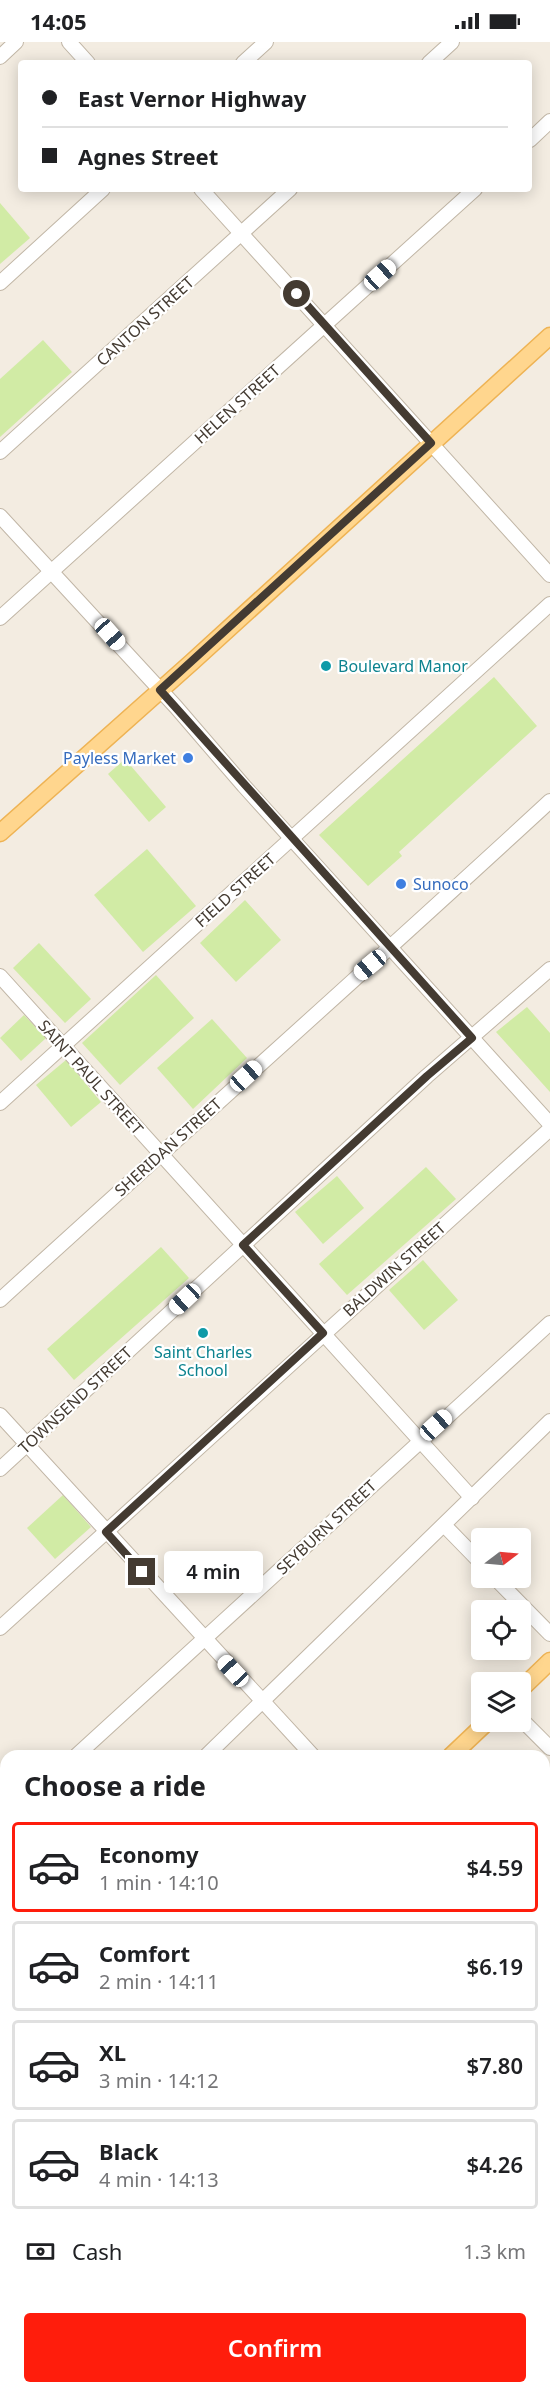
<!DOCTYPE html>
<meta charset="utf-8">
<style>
:root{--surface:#fff;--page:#f6f6f6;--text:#202124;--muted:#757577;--line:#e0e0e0;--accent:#ff1d0c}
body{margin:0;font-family:"Noto Sans",sans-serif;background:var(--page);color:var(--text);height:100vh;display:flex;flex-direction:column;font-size:22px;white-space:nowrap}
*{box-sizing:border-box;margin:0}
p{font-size:20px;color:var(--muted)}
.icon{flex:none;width:33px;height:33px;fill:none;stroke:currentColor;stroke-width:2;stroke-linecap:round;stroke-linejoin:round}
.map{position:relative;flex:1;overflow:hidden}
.drawer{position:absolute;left:0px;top:1708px;width:550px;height:644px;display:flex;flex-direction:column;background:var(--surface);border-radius:18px 18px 0 0;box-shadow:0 3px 15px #0003}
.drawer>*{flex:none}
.banner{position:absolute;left:18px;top:18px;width:514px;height:132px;border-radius:6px;box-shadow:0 3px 15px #0003;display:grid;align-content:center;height:132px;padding:0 24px;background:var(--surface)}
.needle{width:39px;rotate:74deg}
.fabs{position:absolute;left:471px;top:1486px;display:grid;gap:12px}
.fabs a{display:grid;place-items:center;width:60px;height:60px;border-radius:6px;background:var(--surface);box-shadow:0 3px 15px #0003;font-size:30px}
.end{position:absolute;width:27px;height:27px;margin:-14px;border:8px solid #443b32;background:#fff;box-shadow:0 0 0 3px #fff}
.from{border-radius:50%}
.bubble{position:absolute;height:42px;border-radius:6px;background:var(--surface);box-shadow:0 3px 15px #0003;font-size:20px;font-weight:600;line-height:42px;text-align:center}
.car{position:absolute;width:18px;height:36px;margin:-18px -9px;border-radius:8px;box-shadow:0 0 4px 2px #0007;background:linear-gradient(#fff 24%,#345 0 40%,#fff 0 76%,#345 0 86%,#fff 0)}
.banner b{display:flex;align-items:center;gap:21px;height:57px;font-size:22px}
.banner b+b{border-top:2px solid var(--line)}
.banner i{width:15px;height:15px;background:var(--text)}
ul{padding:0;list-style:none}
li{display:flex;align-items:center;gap:18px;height:90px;margin:0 12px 9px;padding:0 12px;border:3px solid var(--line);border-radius:6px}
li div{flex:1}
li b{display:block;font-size:22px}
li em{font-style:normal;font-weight:600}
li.on{border-color:var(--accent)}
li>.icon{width:54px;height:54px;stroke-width:1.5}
h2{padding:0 24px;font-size:27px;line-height:72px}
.pay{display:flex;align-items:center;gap:15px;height:66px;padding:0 24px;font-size:22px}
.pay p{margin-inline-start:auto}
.primary-button{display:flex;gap:12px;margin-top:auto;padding:12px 24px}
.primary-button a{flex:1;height:69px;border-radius:6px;background:var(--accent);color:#fff;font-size:24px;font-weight:600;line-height:69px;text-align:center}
.status{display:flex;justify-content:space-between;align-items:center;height:42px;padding:0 30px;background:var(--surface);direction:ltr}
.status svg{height:16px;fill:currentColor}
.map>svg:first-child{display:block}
</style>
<div class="status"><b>14:05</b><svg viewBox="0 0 49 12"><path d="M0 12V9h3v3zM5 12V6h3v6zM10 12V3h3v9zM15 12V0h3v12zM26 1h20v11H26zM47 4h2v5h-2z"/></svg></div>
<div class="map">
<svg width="550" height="2351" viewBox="0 0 550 2351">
<rect width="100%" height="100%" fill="#f3ece1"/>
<g fill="#d1eba5">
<polygon points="0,161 30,196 0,222"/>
<polygon points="43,298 72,330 0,395 0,337"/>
<polygon points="494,635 537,684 399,810 402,814 368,844 319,793"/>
<polygon points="125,717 166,765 149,780 108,732"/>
<polygon points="147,807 196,864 143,910 94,853"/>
<polygon points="245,858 281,898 236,940 200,901"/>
<polygon points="39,901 91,957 65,981 13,926"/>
<polygon points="156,933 194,976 120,1043 82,1001"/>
<polygon points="527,965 550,991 550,1050 496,990"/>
<polygon points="24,973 46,996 21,1019 0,996"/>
<polygon points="212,977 247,1016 193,1067 157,1026"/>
<polygon points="66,1018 101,1060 71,1085 36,1043"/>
<polygon points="426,1125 456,1157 347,1253 319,1222"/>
<polygon points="337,1134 364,1166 323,1202 295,1170"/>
<polygon points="161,1205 189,1236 74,1338 47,1307"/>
<polygon points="423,1218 458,1258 424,1288 389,1248"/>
<polygon points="63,1453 91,1485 55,1517 27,1486"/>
</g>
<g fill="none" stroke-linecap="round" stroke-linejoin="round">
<g stroke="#c1b6a6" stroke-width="16">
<g id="minor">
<polyline points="69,0 88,21"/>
<polyline points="0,15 16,0"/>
<polyline points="243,21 266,0"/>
<polyline points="429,21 452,0"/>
<polyline points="530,98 550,79"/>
<polyline points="201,147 550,533"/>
<polyline points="0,241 103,147"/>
<polyline points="0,410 290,147"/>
<polyline points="0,474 176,665 244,744 550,1082"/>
<polyline points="0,576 475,147"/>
<polyline points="0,934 472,1456"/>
<polyline points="0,1061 550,562"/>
<path d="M0 1258C183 1091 368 927 550 759"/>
<polyline points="0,1373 313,1714"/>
<polyline points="0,1427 427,1034 550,927"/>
<polyline points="445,1484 482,1522"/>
<polyline points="495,1536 550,1592"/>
<polyline points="0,1586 550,1087"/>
<polyline points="520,1676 550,1706"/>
<polyline points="76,1714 550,1281"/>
<polyline points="206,1714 550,1379"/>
<polyline points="0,1783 6,1777"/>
<polyline points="0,1808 6,1815"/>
<polyline points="544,1864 550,1858"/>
<polyline points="544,1954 550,1959"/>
<polyline points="0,2034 6,2040"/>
<polyline points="544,2123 550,2118"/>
<polyline points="509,2346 514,2351"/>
<polyline points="310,2351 315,2346"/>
</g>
</g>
<g stroke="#eeb354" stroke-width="19">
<g id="major">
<polyline points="0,791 192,620 550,294"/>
<polyline points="520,1648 550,1619"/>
<polyline points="451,1714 487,1680"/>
<polyline points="0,2154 6,2148"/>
<polyline points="0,2267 6,2271"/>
<polyline points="125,2346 133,2351"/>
</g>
</g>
<use href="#minor" stroke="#fff" stroke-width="14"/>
<use href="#major" stroke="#ffd68e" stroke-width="16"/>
</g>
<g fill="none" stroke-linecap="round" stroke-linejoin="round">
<polyline stroke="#443b32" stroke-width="8" points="142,1530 106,1490 323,1291 243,1203 427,1034 472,996 160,648 431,401 297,252"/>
</g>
<g fill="#0f9aa8" stroke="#fff" stroke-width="2">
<circle cx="326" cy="624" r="6"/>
<circle cx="203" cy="1291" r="6"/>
</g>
<g fill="#3f7fe0" stroke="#fff" stroke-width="2">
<circle cx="188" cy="716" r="6"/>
<circle cx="401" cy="842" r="6"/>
</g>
<g text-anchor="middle" stroke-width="4.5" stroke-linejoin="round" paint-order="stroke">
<g font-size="16" fill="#443b32" stroke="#fff">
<text transform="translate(145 279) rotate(-42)" y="6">CANTON STREET</text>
<text transform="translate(237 362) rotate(-42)" y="6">HELEN STREET</text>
<text transform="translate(235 848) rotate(-42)" y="6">FIELD STREET</text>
<text transform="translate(91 1035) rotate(48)" y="6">SAINT PAUL STREET</text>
<text transform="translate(168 1105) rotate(-42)" y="6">SHERIDAN STREET</text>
<text transform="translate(394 1227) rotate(-42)" y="6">BALDWIN STREET</text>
<text transform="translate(75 1358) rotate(-43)" y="6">TOWNSEND STREET</text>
<text transform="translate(326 1485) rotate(-43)" y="6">SEYBURN STREET</text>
</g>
<g font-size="16" fill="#0d838f" stroke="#fff" text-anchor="start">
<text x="338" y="630">Boulevard Manor</text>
<text x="203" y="1316" text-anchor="middle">Saint Charles<tspan x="203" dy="18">School</tspan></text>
</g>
<g font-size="16" fill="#366cbe" stroke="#fff" text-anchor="end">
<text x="176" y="722">Payless Market</text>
<text x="413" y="848" text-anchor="start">Sunoco</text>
</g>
</g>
</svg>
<div class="fabs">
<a><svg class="needle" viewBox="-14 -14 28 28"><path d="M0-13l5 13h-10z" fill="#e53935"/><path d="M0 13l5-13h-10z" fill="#757577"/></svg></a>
<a><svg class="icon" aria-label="locate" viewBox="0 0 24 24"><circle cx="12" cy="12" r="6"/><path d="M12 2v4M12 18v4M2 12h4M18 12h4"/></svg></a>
<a><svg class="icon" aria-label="layers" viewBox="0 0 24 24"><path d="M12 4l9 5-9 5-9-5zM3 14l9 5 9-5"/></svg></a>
</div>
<i class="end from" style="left:297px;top:252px"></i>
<i class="end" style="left:142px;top:1530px"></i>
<div class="bubble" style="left:164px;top:1509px;width:99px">4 min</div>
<i class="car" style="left:380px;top:233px;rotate:48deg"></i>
<i class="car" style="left:110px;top:592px;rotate:138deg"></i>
<i class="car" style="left:370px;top:923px;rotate:230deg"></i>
<i class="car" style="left:246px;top:1034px;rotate:48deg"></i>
<i class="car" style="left:185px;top:1257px;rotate:227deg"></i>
<i class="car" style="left:436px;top:1383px;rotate:48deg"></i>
<i class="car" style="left:233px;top:1629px;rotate:317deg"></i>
<div class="banner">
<b><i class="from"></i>East Vernor Highway</b>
<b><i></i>Agnes Street</b>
</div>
<section class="drawer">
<h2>Choose a ride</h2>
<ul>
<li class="on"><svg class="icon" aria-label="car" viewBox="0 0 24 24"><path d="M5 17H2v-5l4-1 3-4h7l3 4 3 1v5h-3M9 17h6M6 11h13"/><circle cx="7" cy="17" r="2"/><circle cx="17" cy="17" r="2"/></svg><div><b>Economy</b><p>1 min · 14:10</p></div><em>$4.59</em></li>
<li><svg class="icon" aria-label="car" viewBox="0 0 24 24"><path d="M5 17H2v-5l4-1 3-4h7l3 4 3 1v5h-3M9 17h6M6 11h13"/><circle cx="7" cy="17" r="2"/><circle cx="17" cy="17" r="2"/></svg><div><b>Comfort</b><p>2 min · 14:11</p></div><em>$6.19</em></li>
<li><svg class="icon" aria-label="car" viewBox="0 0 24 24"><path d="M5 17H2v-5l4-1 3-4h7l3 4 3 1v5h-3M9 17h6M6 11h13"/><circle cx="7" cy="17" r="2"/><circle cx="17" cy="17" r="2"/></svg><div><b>XL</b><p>3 min · 14:12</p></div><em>$7.80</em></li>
<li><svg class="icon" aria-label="car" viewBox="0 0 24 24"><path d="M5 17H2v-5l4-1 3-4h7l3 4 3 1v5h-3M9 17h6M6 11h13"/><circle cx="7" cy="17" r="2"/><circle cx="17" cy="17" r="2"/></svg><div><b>Black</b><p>4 min · 14:13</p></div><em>$4.26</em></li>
</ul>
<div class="pay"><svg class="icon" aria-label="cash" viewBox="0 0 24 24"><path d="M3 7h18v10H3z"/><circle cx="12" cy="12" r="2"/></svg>Cash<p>1.3 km</p></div>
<div class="primary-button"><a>Confirm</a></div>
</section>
</div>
